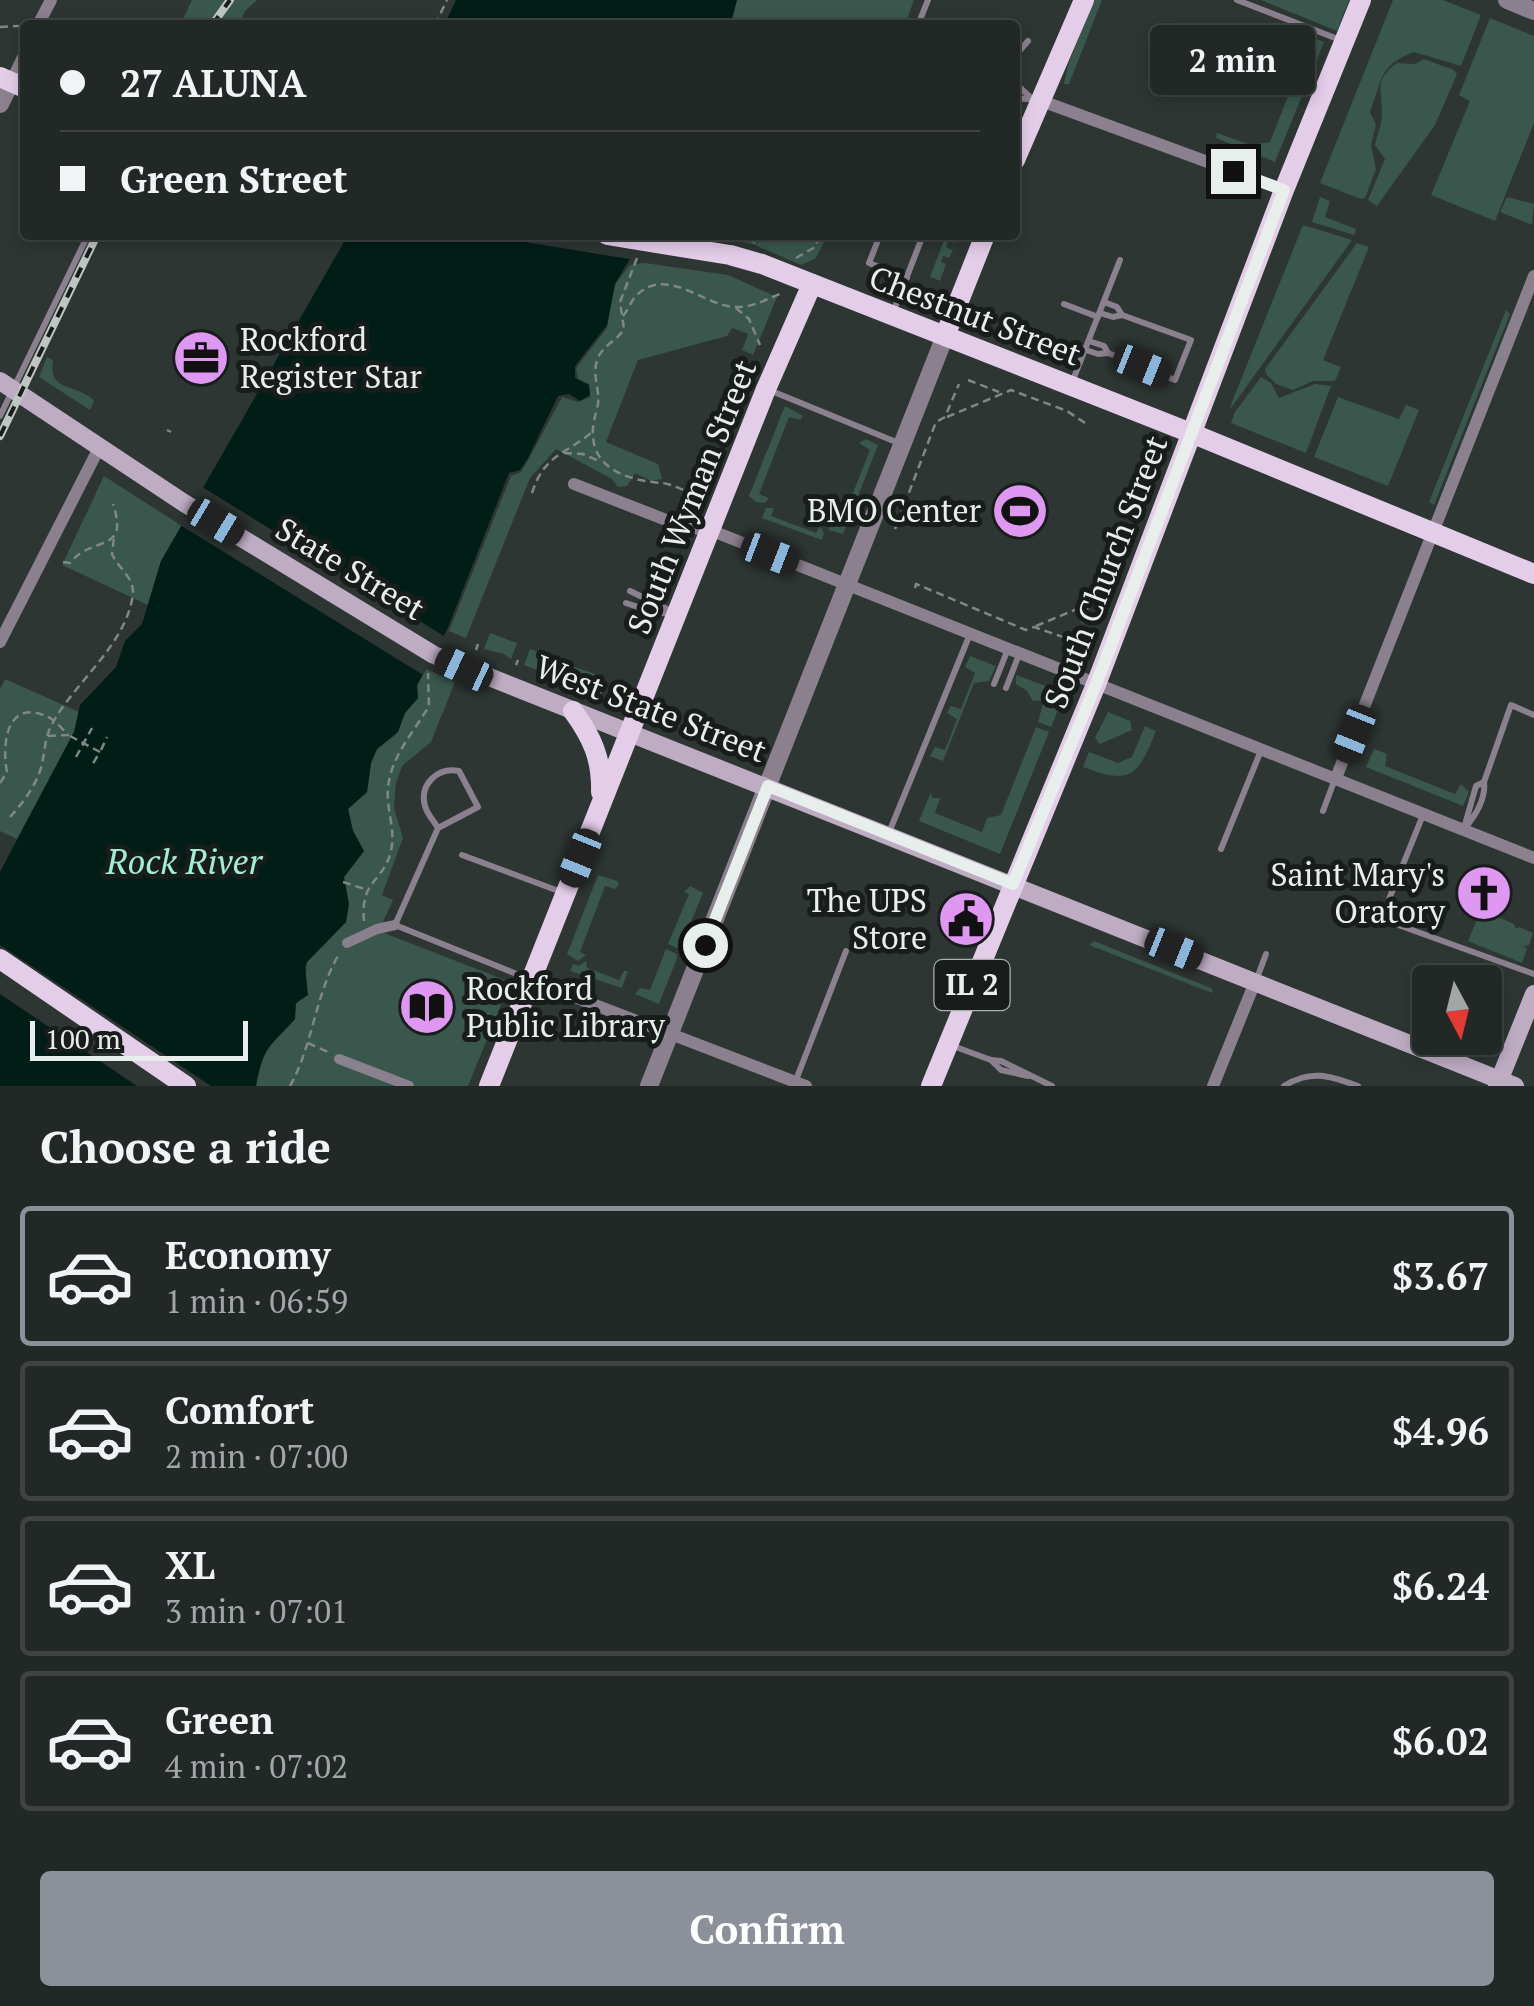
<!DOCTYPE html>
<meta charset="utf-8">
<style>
:root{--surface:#222826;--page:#2e3432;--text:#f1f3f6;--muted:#a2a6a7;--line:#3f4443;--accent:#8c9099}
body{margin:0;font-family:"PT Serif",serif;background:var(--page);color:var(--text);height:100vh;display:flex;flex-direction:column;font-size:38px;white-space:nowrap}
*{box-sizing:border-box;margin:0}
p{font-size:32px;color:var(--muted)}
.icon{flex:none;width:55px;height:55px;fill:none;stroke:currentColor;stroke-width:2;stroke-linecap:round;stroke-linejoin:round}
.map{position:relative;height:1086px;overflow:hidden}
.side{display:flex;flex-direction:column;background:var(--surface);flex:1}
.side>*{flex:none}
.top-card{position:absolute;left:20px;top:20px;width:1000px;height:220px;border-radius:10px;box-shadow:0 5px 15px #0003,0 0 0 2px var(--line);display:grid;align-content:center;height:220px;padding:0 40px;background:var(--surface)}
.needle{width:65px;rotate:173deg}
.fabs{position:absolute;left:1412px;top:965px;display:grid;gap:20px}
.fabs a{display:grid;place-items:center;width:90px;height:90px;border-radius:10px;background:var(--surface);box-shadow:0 5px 15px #0003,0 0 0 2px var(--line);font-size:50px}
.scale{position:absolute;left:30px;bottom:25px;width:218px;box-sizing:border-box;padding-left:10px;border:5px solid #e8eeec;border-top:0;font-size:28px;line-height:35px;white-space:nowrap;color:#e8eeec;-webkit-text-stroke:8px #181d1b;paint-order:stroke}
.end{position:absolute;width:45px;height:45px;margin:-22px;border:12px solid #e8eeec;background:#111;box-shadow:0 0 0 5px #111}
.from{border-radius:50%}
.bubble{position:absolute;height:70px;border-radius:10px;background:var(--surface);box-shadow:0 5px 15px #0003,0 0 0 2px var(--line);font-size:32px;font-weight:700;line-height:70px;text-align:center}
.car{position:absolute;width:30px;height:60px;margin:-30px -15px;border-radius:12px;box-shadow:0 0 8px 2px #0007;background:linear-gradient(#222 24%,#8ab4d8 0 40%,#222 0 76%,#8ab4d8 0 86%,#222 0)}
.top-card b{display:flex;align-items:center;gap:35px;height:95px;font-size:38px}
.top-card b+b{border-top:2px solid var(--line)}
.top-card i{width:25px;height:25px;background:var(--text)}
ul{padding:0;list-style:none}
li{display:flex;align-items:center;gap:30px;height:140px;margin:0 20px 15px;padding:0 20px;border:5px solid var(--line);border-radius:10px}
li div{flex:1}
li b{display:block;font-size:38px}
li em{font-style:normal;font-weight:700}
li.active{border-color:var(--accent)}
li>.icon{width:90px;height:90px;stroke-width:1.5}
h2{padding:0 40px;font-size:45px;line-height:120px}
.primary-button{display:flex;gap:20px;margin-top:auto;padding:20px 40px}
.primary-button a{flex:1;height:115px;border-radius:10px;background:var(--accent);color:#fff;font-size:40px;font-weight:700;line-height:115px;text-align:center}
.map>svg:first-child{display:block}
</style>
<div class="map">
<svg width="1534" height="1086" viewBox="0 0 1534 1086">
<rect width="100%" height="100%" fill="#2d3633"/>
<g fill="#39574d">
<polygon points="192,0 257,0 245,11 238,25 180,25"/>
<polygon points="737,0 914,0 905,25 731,25"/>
<polygon points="1094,0 1102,0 1069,84 1064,84 1068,65"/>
<polygon points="1261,0 1349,0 1337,31"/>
<path d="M1393 0H1443L1481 15 1461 66 1414 52C1377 66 1383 80 1370 112L1376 125 1371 145 1376 169 1365 198 1361 199 1320 183Z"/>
<polygon points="1490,18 1534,36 1534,123 1495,221 1431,195 1470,101 1459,95"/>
<polygon points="1287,30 1294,30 1324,42 1275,162 1216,138 1217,133 1251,145 1270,142 1307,48 1294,47"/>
<path d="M1424 59 1454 70 1457 74 1435 125 1377 206 1368 200 1385 159 1375 145C1377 135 1382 124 1382 113 1383 89 1372 81 1397 63L1415 64Z"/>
<polygon points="1320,197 1330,201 1325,217 1356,229 1354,235 1312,222"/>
<polygon points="1507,197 1534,204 1532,225 1500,212"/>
<polygon points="1303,225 1352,240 1231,408 1230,407"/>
<polygon points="710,235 828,235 815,259 801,265 755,245"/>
<polygon points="946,235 958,235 955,243 948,241 946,247 953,250 949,258 943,256 941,262 946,264 940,281 930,277"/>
<polygon points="1357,243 1369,247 1323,360 1341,367 1335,381 1313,381 1293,390 1276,384 1266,374 1265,369"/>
<polygon points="645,263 728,275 777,297 753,355 742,350 748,334 732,328 727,336 638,360 606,442 658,464 662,479 651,481 635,473 627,486 618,487 612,479 556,449 530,478 466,638 449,631 511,476 521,472 527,462 562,397 578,402 590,397 589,384 578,379 576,368 607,328 615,284 630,265"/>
<polygon points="1506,310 1510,314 1434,505 1429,502"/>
<path d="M47 357 53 360C48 390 71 384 90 397L94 401 90 410 39 377Z"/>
<polygon points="1261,377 1271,383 1279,398 1315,384 1331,386 1306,453 1231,423 1235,412"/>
<polygon points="1338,397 1399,419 1406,405 1419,410 1388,486 1314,457"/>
<polygon points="785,406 803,416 800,420 789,417 759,494 769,498 765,503 756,502 749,496"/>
<polygon points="866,439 878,445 843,534 829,530 828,522 840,526 870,450 859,443"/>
<polygon points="104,476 182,526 161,561 148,605 62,565"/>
<polygon points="766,508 774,508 771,516 816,533 820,526 824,533 822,540 762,518"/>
<polygon points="490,633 517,643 511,659 504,654 484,649"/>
<polygon points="530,649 555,658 553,665 569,671 572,666 595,674 589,690 524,665"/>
<polygon points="970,656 996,666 989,681 974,683 943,761 930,756 935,747 945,750 957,719 947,713 951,706 961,709 975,673 965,667"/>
<path d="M426 669 455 682 431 742 402 766 396 783 394 808 403 838 382 895 393 900 379 931 505 980 509 985 468 1086H256C264 1043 268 1049 295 1019L293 1007 304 996 307 962 346 922 344 877 364 851 353 831 348 809 367 792 371 763 377 749 395 735 405 713 418 698 417 686Z"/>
<polygon points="1016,675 1065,693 1051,727 1038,722 1044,700 1033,701 1027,691 1016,684"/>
<polygon points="5,679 79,712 74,732 17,839 0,831 0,690"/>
<polygon points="1108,712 1130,721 1132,730 1100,744 1095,738"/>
<path d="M1145 726 1156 731C1138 775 1132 786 1083 767L1089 752 1118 763 1132 757Z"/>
<polygon points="1036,727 1049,732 1000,854 919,821 931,792 932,798 940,798 935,813 982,832 987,818 1001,815"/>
<polygon points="1374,749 1387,754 1385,766 1455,794 1461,784 1469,792 1463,806 1366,767"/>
<polygon points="598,875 617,881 619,885 615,889 605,886 580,952 586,955 578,961 567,954"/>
<polygon points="690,886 703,893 681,946 677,948 668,944 689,894 684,892"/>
<polygon points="1481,910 1514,924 1516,929 1519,927 1533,933 1529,945 1524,946 1527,949 1522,963 1468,941"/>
<polygon points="1094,941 1213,989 1212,993 1089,945"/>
<polygon points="666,949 677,954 677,958 659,1004 635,994 640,988 650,990"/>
<polygon points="586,961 587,968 619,980 624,971 628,971 622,988 570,971 573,964 578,966"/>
</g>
<g fill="#001e16">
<polygon points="456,0 737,0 730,25 444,25"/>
<path d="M348 235H644L615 284 607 325 575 366V378L589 385 590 395 580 401 569 394 558 396 527 460 520 470 509 473 447 630 417 685 418 698 405 713 398 732 377 749 371 763 367 792 348 809 353 831 364 851 344 877 349 904 346 922 307 962 305 967 308 995 296 1003 295 1019C269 1048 264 1045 256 1086H0V872L74 732 80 705 116 667 125 641 142 624 161 561Z"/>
</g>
<g fill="#2d3633">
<polygon points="482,235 649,235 635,260"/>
<polygon points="199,485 444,636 423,675 177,523"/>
<polygon points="0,945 211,1086 137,1086 0,994"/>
</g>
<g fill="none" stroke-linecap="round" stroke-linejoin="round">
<g stroke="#808885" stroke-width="2.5" stroke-dasharray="8 5" stroke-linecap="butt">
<polyline points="435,25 447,0"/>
<polyline points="0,27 19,26"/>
<polyline points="754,235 754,242 760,244"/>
<path d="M637 258 620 302 624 329C617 341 603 345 598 358 591 374 600 388 598 404 596 414 592 424 593 435 594 471 632 481 662 483 674 484 688 493 699 497"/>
<polyline points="796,258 815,247 820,235"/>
<polyline points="736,308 749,319 760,345"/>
<path d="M623 316C628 310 631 301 636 296 666 265 703 305 734 307 751 308 765 300 780 294"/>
<polyline points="968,380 999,392"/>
<polyline points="947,417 1011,390 1067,411 1088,425"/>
<polyline points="167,430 171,432"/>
<polyline points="564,453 583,454 599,461"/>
<path d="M532 493C544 455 564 455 591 433"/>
<polyline points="895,529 936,422 945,417 959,384"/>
<path d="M63 562 70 563C91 535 130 555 113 504"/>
<polyline points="915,588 916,584 1026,630 1034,627 1069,639"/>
<polyline points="1036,626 1089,604 1099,597 1123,540 1121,534"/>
<polyline points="1078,635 1089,604"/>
<polyline points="476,650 478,644"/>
<polyline points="516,665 518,660"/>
<polyline points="599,696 600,692"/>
<polyline points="70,736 100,752 92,765"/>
<polyline points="101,750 107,737"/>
<polyline points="76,757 92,728"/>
<path d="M0 783 7 772C1 742 8 696 50 718 57 722 62 729 68 735L47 736"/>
<path d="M10 817C22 804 34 788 40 771 45 756 44 740 51 726 74 682 126 646 133 594 134 577 118 568 112 554L114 537"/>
<polyline points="343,882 365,889"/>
<path d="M364 921C360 880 383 883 391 851 396 829 386 810 388 789 390 757 414 732 429 706L428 673"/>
<polyline points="308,1043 328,1052"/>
<path d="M290 1086C313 1045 315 995 339 954"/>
</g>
<g stroke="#8b818e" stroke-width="6">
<polyline points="1237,0 1343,41"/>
<polyline points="918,25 928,0"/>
<polyline points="1015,56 1028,41"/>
<polyline points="1015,83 1030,97"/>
<polyline points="1015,98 1038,100"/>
<polyline points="880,235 869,263 907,278"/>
<polyline points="1064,304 1098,317"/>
<polyline points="894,310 923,235"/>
<polyline points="1100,313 1113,317 1122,315"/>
<polyline points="1089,341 1104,346 1108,353 1175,380 1191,340 1122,315 1117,307 1104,302"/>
<polyline points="1086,350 1098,354 1108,353"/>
<polyline points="1073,380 1120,260"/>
<polyline points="769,390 901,444"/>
<polyline points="0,416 88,235"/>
<polyline points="630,591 671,611"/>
<polyline points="626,603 653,612 673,614"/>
<polyline points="994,684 1008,649"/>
<polyline points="1006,688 1020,652"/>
<polyline points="1323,811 1335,779"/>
<polyline points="1423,815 1383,914 1390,922 1534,974"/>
<path d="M438 828C434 821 427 814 425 806 419 784 438 767 459 771L478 807 438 828 395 925 529 979"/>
<polyline points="1464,828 1476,786 1484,782"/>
<path d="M1465 828C1475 816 1486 799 1484 782L1511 705 1534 715"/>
<polyline points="888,835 970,634"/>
<polyline points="1221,849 1262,748"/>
<polyline points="462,855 564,893"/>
<polyline points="1256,981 1266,954"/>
<polyline points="953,1046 991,1060 1001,1061 1052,1086"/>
<polyline points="991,1060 1001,1070 1028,1076"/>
<polyline points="796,1080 846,951"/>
<path d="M1284 1086C1311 1069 1330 1076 1358 1086"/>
</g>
<g stroke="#8b818e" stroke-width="10">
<polyline points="347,943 377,929 395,925"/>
<polyline points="339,1059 409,1086"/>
</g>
<g stroke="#8b818e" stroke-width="12">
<polyline points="38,25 51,0"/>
<polyline points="11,82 25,53"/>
<polyline points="1039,100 1284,190"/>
<polyline points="574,484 684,527 710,530 1534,858"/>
<polyline points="0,642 99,448"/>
<polyline points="1336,778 1534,276"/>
<polyline points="530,980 806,1086"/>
<polyline points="1213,1086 1255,982"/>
</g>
<g stroke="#8b818e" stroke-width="18">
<polyline points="1507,0 1534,11"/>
<polyline points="0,104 11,82"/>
<polyline points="649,1086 945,336"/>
</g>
<g stroke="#bdacc2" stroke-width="18">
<polyline points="0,381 184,503 434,655 1515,1086"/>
<polyline points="1497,1086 1534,994"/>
</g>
<g stroke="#e3cde9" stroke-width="20">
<polyline points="0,77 25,88"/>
<polyline points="1015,160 1084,0"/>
<polyline points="607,235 730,255 762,264 1191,433 1534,574"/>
<polyline points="945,336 985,235"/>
<path d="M573 711C592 737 602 759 601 792"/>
<polyline points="0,959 186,1086"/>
<polyline points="489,1086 766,389 812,284"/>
<polyline points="931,1086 1097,682 1284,190 1361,0"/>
</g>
<g stroke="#bec5c3" stroke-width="8">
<g id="rail">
<polyline points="212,25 230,0"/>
<polyline points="0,436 97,235"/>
</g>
</g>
<use href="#rail" stroke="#181d1b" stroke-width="4" stroke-dasharray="11" stroke-linecap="butt"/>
</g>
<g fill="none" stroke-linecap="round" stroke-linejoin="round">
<polyline stroke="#e8eeec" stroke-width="12" points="705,945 768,786 1013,884 1097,682 1284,190 1233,171"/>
</g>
<defs>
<g id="office-disc" transform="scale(2.875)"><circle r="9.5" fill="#df98f2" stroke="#181d1b"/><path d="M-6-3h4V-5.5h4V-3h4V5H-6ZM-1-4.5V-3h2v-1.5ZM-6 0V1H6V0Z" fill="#111"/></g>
<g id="stadium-disc" transform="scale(2.875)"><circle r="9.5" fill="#df98f2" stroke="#181d1b"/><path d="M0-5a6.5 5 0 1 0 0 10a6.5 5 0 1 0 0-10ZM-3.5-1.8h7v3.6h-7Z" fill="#111"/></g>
<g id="church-disc" transform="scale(2.875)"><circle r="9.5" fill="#df98f2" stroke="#181d1b"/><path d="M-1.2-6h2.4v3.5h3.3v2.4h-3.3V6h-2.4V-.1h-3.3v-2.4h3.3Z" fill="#111"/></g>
<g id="civic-disc" transform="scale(2.875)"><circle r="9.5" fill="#df98f2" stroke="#181d1b"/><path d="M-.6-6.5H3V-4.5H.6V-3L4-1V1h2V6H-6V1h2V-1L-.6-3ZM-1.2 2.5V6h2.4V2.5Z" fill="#111"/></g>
<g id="library-disc" transform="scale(2.875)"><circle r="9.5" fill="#df98f2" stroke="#181d1b"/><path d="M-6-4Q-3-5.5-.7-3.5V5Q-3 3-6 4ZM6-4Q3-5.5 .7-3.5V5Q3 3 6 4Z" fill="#111"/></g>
</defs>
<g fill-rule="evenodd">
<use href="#office-disc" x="201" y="358"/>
<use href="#stadium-disc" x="1020" y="511"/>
<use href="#church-disc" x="1484" y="893"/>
<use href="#civic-disc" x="966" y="919"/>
<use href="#library-disc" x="427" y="1007"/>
</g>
<g text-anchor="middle" stroke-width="10" stroke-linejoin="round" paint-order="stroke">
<rect fill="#181d1b" stroke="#aaafad" stroke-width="2.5" x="934.5" y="960" width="75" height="50" rx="8"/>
<g font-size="30" font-weight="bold" fill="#e8eeec">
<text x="972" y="995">IL 2</text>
</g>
<g font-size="32" fill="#e8eeec" stroke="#181d1b">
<text transform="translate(975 316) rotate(21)" y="11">Chestnut Street</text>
<text transform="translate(692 497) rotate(-68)" y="11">South Wyman Street</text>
<text transform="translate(350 569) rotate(31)" y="11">State Street</text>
<text transform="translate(1106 572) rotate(-69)" y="11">South Church Street</text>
<text transform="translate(651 709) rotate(21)" y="11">West State Street</text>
</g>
<g font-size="32" fill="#e8eeec" stroke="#181d1b" text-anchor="end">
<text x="240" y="351" text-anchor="start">Rockford<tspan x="240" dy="37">Register Star</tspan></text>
<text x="981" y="522">BMO Center</text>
<text x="1445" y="886">Saint Mary's<tspan x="1445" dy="37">Oratory</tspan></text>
<text x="927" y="912">The UPS<tspan x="927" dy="37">Store</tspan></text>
<text x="466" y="1000" text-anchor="start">Rockford<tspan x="466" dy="37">Public Library</tspan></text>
</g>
<g font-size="35" font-style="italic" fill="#a2eed5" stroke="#181d1b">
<text x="184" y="874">Rock River</text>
</g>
</g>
</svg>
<div class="fabs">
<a><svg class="needle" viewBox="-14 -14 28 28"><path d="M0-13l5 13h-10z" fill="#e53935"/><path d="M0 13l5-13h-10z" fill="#a2a6a7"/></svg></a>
</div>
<div class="scale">100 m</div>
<i class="end from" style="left:705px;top:945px"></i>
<i class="end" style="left:1233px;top:171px"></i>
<div class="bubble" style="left:1150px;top:25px;width:165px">2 min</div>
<i class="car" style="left:1142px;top:366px;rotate:112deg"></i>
<i class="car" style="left:216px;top:522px;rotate:121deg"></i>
<i class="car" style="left:770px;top:554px;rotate:111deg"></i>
<i class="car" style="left:464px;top:669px;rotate:295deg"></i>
<i class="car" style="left:1354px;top:734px;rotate:202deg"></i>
<i class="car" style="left:580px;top:858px;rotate:202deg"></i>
<i class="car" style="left:1174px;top:949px;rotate:112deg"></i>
<div class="top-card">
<b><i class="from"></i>27 ALUNA</b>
<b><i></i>Green Street</b>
</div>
</div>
<section class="side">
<h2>Choose a ride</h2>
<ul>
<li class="active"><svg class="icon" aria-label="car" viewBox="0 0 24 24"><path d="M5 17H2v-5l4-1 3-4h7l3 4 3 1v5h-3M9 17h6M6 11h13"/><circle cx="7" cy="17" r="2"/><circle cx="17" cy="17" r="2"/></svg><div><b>Economy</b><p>1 min · 06:59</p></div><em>$3.67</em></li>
<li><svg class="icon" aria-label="car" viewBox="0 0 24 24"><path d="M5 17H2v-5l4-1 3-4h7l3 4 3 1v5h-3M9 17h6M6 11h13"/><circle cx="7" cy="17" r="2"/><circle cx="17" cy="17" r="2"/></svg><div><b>Comfort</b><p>2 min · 07:00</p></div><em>$4.96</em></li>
<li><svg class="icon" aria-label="car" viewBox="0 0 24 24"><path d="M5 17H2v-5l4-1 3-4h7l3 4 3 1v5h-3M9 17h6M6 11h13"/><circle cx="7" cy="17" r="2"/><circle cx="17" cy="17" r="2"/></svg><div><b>XL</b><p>3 min · 07:01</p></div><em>$6.24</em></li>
<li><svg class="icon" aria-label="car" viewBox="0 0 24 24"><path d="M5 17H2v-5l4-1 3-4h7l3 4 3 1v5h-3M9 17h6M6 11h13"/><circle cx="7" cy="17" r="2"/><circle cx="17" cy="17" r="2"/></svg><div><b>Green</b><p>4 min · 07:02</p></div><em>$6.02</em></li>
</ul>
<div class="primary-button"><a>Confirm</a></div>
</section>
